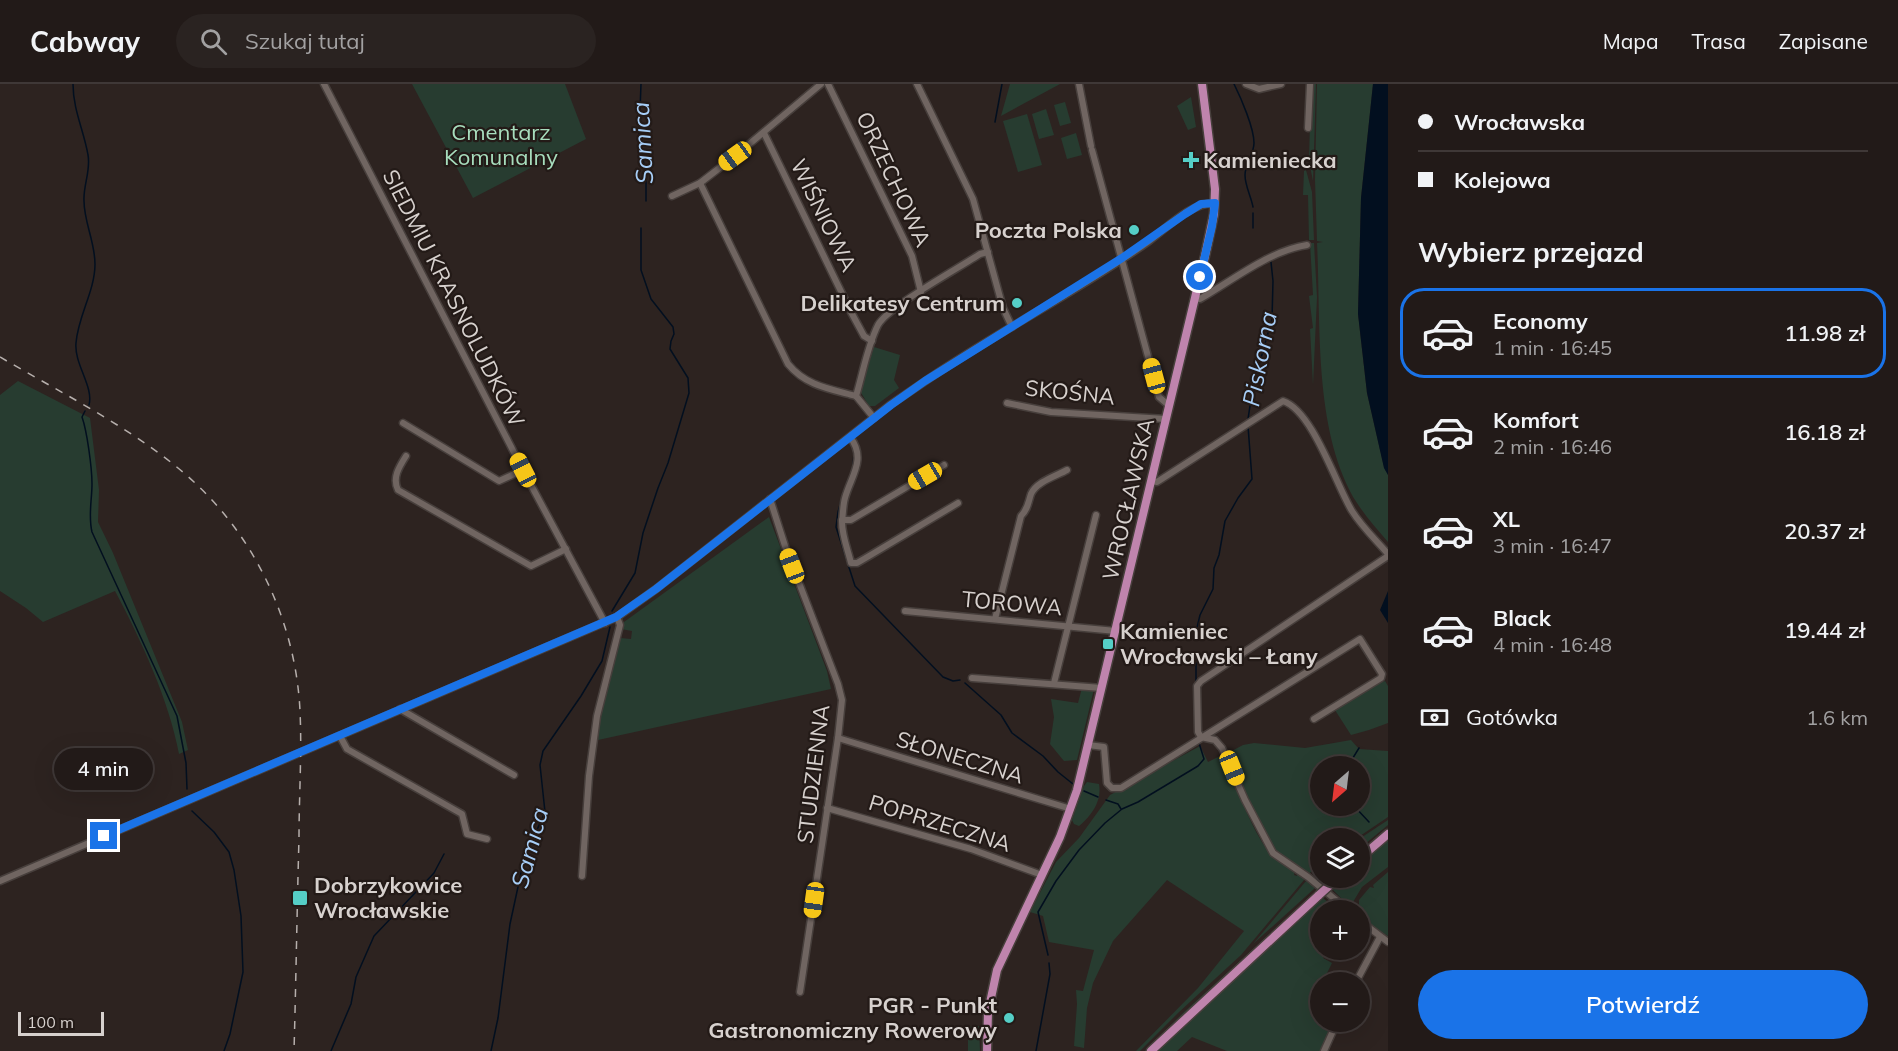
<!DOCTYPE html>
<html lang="pl">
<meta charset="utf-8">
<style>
:root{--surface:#221a18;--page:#2a2321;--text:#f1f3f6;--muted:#a2a1a2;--line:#3f3837;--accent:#1a73e8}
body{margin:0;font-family:Mulish,sans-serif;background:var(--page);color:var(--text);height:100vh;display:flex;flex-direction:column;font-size:22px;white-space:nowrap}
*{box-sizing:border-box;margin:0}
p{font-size:20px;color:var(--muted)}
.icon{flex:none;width:33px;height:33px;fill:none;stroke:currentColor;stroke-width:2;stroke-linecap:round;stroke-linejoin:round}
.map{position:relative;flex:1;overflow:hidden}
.drawer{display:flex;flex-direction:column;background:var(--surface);width:510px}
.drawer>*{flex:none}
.hud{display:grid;align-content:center;height:132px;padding:0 30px;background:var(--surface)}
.needle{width:39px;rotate:208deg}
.controls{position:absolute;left:1310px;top:672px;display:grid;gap:12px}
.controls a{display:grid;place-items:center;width:60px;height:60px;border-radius:50%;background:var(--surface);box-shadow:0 6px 24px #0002,0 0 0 2px var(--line);font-size:30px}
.scale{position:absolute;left:18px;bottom:15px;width:86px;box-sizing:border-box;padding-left:6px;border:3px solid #d7d1ce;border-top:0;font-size:16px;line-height:21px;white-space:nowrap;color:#d7d1ce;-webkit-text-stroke:4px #231a17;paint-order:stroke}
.end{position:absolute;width:27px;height:27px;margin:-14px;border:8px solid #1a73e8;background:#fff;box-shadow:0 0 0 3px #fff}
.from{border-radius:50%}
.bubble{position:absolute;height:42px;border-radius:21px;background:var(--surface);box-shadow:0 6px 24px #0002,0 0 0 2px var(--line);font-size:20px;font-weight:600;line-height:42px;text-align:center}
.car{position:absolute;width:18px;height:36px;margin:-18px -9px;border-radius:8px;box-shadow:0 0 4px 2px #0007;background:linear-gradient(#f5c518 24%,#345 0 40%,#f5c518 0 76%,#345 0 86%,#f5c518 0)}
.hud b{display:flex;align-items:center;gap:21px;height:57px;font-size:22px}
.hud b+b{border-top:2px solid var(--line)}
.hud i{width:15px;height:15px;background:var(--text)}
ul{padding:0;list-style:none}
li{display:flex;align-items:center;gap:18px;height:90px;margin:0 12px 9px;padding:0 18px;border:3px solid transparent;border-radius:24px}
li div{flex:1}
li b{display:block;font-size:22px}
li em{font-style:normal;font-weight:600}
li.selected{border-color:var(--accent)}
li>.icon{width:54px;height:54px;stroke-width:1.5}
h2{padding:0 30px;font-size:27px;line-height:72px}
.pay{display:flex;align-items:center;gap:15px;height:66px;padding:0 30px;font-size:22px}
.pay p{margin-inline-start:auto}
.action{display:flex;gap:12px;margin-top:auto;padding:12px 30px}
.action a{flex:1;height:69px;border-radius:36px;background:var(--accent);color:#fff;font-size:24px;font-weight:600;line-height:69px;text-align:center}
header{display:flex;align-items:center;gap:36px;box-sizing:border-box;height:84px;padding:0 30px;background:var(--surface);border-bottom:2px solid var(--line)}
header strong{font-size:28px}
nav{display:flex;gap:33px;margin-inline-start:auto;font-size:21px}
.search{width:420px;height:54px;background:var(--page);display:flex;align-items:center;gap:15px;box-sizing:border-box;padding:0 21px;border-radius:33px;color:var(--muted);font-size:22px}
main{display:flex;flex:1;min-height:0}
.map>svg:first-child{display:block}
</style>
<header>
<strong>Cabway</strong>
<div class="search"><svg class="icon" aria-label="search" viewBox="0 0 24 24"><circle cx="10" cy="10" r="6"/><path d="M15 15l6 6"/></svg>Szukaj tutaj</div>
<nav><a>Mapa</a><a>Trasa</a><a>Zapisane</a></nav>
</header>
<main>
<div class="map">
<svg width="1388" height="967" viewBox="0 0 1388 967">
<rect width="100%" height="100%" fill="#2d2320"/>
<g fill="#273c30" fill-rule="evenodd">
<polygon points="412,0 565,0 586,55 473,114"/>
<polygon points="1010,0 1060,0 1001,32"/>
<polygon points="1311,0 1316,0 1313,97 1309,77"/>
<path d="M1317 0H1373L1361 114 1358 230 1367 309 1384 383 1388 391V458C1377 445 1366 433 1357 419 1313 349 1321 239 1317 159L1323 158 1317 157 1315 96Z"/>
<polygon points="1191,13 1196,43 1188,46 1177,22"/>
<polygon points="1065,18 1071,39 1060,42 1054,21"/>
<polygon points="1046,25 1054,51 1039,55 1032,30"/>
<polygon points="1027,30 1042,81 1018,88 1003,37"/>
<polygon points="1076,49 1082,71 1067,75 1061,54"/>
<polygon points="1306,86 1312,108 1314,156 1309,156 1308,111 1303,111 1304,87"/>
<polygon points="1310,159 1314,159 1317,213 1313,301 1310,245 1313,244 1309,212 1313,211"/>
<polygon points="874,263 900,271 894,296 899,304 875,322 869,322 860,307"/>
<path d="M18 297 90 334 99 406 98 438 113 469 182 638 188 666 179 670C169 616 141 556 115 507L43 538 26 524 0 507V311Z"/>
<polygon points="769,433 827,587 831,605 598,656 600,635 620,554 631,555 632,547 621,545 624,538"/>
<polygon points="1385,597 1388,602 1388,639 1369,646 1351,651 1335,626 1373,601"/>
<polygon points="1082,604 1094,605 1077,676 1064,677 1050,660 1054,633 1051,615 1078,619"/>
<path d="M1351 656 1359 665 1388 667V733L1357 754H1320V782L1308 790 1276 770 1244 710 1228 669 1243 661 1254 659 1305 664ZM1320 682H1359V722H1320Z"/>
<path d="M1200 662 1208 678 1218 673 1225 674C1235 700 1254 753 1272 771 1278 778 1288 782 1295 787L1294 791 1297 792V789L1304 793V796L1241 871 1178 929 1140 967H1136L1198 904 1244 847 1167 796 1113 857 1093 899 1087 924 1084 964 1074 962 1077 920 1076 906 1083 907 1094 866 1049 858 1043 832 1030 828 1056 778 1079 754 1110 711Z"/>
<path d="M1087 698 1099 700C1102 717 1092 731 1079 742L1074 740 1072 736 1084 702Z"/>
<polygon points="1388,736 1388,741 1359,765 1359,755"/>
<polygon points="1388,755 1388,783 1362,803 1350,823 1331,804 1344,794 1359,794 1359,780"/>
<polygon points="1388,788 1388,852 1372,842 1359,826 1359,816 1370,803 1374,804 1373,801"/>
<polygon points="1306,797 1315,804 1253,860"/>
<polygon points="1316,808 1147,967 1145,967 1184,928"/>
<polygon points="1322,813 1330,820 1332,826 1320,826 1320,866 1328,866 1323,874 1332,879 1325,893 1336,898 1320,898 1320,938 1334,938 1322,967 1227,967 1192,953 1177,967 1155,967"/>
<polygon points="979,942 980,967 968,967 968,943"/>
</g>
<g fill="#020f1f">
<polygon points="1373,0 1388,0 1388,391 1384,384 1367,309 1358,230 1361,114"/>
<polygon points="1388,507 1388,539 1380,526"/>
</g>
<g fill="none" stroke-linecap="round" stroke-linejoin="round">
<g stroke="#020f1f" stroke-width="1.5">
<path d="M73 0C73 26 84 47 88 71 91 86 83 102 84 117 84 138 95 158 95 180 95 207 78 232 76 259 74 280 94 303 89 321"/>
<polyline points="641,0 639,53 646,92 646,117"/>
<path d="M1234 0C1241 14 1254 44 1254 59 1254 70 1245 80 1245 91 1245 102 1251 112 1253 123"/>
<polyline points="995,38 1002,0"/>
<polyline points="1253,129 1253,144"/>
<path d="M85 327 82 333C87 347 92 384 92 400 92 416 88 432 92 448L177 632 186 679 187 705"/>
<polyline points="1248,335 1253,302 1272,235 1273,197 1271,178"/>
<polyline points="853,385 854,368"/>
<polyline points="844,406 838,428 836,443 855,502 943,593 953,597 960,596"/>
<polyline points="612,527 635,489 643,449 658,404 668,379 689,309 688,294 670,265 671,257 674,250 673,243 651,215 641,186 641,144"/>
<polyline points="1195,552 1200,531 1213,505 1214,484 1219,471 1225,437 1238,414 1252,395 1248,342"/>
<polyline points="1196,579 1196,598"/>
<polyline points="965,599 1001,631 1012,649 1043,672 1058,688 1073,700"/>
<polyline points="1348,682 1359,664"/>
<polyline points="1084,707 1098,713"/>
<polyline points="1106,716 1118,720 1121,725"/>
<polyline points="1354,722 1369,738"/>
<polyline points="192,727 214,748 229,768 234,786 241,832 243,888 230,950 224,967"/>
<polyline points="1048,871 1038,828 1056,797 1079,766 1105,739 1122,725 1138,718 1198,682 1204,675 1199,659"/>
<polyline points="331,967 351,920 356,893 374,852 434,789 444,770"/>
<polyline points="491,967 498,934 510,840 524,775 545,728 540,681 543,667 581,612 602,577 610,543"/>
<polyline points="1036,967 1050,890 1049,879"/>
</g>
<g stroke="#473f3c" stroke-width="9">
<g id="minor">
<polyline points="324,0 523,386 605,539"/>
<polyline points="828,0 912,172 921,208"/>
<polyline points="917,0 973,115 1003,224 1012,243"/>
<polyline points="1079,0 1091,62"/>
<polyline points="1246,0 1259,5 1281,0"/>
<polyline points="1308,44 1310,0"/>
<polyline points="764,49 851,228 864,252 872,257"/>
<polyline points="1092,66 1159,313 1166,319 1170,320"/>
<path d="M700 99 788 280C806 302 830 305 856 312"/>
<polyline points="672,112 700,99 735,72 821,0"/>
<path d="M1195 214 1200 215C1233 196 1269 167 1307 161"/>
<polyline points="1007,319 1051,328 1166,335"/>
<path d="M874 334 856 312C863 289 867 263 878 241 889 222 959 184 980 170L988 168"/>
<polyline points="403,339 499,397 523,386"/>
<path d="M850 353C867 375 851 392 845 414 843 421 843 430 842 438 842 452 848 466 851 479H857L869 472 958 419"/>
<path d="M406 372C399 383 392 394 398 406L531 482 566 465"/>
<path d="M1151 397 1157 398 1283 317C1313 327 1336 401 1352 427 1362 443 1376 456 1388 470"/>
<polyline points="770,415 786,465 838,600 842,616 838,654 800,908"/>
<polyline points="842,436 851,436 944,381"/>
<polyline points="905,527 1116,547"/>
<path d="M995 535 1021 432C1028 425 1028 419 1031 410 1036 398 1056 392 1067 386"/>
<polyline points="972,594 1102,604"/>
<polyline points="1054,599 1096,431"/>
<polyline points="400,625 514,691"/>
<polyline points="340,652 347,665 462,730 467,750 487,755"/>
<polyline points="1201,653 1198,648 1197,602 1201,597 1388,472"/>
<polyline points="1201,653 1215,656 1222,664 1245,716 1273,769 1308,793 1348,826"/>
<polyline points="838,654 1071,725"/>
<polyline points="1088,661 1104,663 1107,699 1112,704 1121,704 1360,555 1382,590 1381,594 1314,635"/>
<polyline points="827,724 971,765 1042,791"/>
<polyline points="582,792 589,692 597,632 620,541 617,533"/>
<path d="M0 797 617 533 656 505 890 321 921 300C994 249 1076 209 1149 157 1168 143 1190 119 1215 119"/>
<polyline points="1359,836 1388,858"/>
<polyline points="1356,898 1380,853"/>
<polyline points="1324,967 1337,938"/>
</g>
</g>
<g stroke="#473f3c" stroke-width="11">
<g id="major">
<polyline points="1359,775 1388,750"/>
<polyline points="1329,802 1338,794"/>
<polyline points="987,967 988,928 997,886 1060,753 1077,706 1205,172 1214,130 1215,105 1202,0"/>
<polyline points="1151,967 1319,811"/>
</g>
</g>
<use href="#minor" stroke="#706561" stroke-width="6"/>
<use href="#major" stroke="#bf84ad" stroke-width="8"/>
<path stroke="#b6afac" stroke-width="1.5" stroke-dasharray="8 8" stroke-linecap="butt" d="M0 273C63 310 140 348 194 398 257 456 296 541 300 627 302 669 299 712 299 754 297 825 296 896 294 967"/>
<g stroke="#473f3c" stroke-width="11" stroke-linecap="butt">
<polyline id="major-bridge" points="1319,811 1329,802"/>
</g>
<use href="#major-bridge" stroke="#bf84ad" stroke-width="8"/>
</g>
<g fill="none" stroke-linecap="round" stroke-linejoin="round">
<polyline stroke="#1a73e8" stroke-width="8" points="104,752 616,533 656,505 891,321 925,297 1122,174 1185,130 1201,120 1215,119 1212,142 1200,193"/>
</g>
<g fill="#55cec6" stroke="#231a17" stroke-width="2">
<path d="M1188 67h6v6h6v6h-6v6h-6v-6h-6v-6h6z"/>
<circle cx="1134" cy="146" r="6"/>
<circle cx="1017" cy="219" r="6"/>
<rect x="1102" y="554" width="12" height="12" rx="3"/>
<rect x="292" y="806" width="16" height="16" rx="3"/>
<circle cx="1009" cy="934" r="6"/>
</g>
<g text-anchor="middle" stroke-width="4.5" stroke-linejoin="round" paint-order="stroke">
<g font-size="22" fill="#a7ddbd" stroke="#231a17">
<text x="501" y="56">Cmentarz<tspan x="501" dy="25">Komunalny</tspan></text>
</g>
<g font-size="22" font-weight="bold" fill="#d7d1ce" stroke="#231a17" text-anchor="start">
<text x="1203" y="84">Kamieniecka</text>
<text x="1122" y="154" text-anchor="end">Poczta Polska</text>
<text x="1005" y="227" text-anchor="end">Delikatesy Centrum</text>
<text x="1120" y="555">Kamieniec<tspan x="1120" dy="25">Wrocławski – Łany</tspan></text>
<text x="314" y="809">Dobrzykowice<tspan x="314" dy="25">Wrocławskie</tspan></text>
<text x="997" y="929" text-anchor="end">PGR - Punkt<tspan x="997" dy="25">Gastronomiczny Rowerowy</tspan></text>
</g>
<g font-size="22" fill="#d7d1ce" stroke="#231a17">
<text transform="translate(894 95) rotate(65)" y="8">ORZECHOWA</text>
<text transform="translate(824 131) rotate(64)" y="8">WIŚNIOWA</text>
<text transform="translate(454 214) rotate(63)" y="8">SIEDMIU KRASNOLUDKÓW</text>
<text transform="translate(1070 308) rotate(6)" y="8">SKOŚNA</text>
<text transform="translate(1128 415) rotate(-77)" y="8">WROCŁAWSKA</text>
<text transform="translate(1012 519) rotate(5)" y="8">TOROWA</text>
<text transform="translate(960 673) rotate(17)" y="8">SŁONECZNA</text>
<text transform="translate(813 690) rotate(-83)" y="8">STUDZIENNA</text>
<text transform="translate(940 739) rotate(17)" y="8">POPRZECZNA</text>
</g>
<g font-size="24" font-style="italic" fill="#a7cef7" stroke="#231a17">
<text transform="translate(643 59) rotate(-93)" y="8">Samica</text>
<text transform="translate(1260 275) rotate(-79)" y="8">Piskorna</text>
<text transform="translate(530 764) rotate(-75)" y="8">Samica</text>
</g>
</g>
</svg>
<div class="controls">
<a><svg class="needle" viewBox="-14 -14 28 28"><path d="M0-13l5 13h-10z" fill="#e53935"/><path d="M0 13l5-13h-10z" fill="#a2a1a2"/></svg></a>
<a><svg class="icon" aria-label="layers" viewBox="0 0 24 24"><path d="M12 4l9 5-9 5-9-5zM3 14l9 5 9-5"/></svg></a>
<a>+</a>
<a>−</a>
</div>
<div class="scale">100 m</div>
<i class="end from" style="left:1200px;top:193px"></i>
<i class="end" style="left:104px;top:752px"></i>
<div class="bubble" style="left:54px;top:664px;width:99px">4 min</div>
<i class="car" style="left:735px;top:72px;rotate:234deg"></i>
<i class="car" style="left:1154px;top:292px;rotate:345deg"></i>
<i class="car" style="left:523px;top:386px;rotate:333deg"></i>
<i class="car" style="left:925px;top:392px;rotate:240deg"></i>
<i class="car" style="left:792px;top:482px;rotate:339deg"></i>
<i class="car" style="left:1232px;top:684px;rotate:158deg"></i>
<i class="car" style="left:814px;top:816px;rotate:188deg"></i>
</div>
<section class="drawer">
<div class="hud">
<b><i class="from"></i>Wrocławska</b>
<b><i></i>Kolejowa</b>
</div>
<h2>Wybierz przejazd</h2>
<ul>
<li class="selected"><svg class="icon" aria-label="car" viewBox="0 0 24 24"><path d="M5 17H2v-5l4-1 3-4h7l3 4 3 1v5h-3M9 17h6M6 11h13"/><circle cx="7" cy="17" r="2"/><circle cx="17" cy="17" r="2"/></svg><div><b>Economy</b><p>1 min · 16:45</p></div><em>11.98 zł</em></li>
<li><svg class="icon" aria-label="car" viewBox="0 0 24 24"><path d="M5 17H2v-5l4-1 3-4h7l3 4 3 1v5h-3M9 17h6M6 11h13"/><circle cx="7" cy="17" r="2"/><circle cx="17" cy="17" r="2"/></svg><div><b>Komfort</b><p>2 min · 16:46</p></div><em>16.18 zł</em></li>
<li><svg class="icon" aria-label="car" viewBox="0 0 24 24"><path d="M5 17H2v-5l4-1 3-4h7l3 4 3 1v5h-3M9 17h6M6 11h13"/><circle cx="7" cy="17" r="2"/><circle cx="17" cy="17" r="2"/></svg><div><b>XL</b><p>3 min · 16:47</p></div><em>20.37 zł</em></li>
<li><svg class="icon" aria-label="car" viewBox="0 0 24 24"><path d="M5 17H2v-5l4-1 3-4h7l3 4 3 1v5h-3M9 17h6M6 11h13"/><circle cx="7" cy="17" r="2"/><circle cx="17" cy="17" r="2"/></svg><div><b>Black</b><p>4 min · 16:48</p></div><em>19.44 zł</em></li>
</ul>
<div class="pay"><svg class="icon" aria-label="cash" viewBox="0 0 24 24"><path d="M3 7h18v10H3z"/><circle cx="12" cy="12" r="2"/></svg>Gotówka<p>1.6 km</p></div>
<div class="action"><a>Potwierdź</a></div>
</section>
</main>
